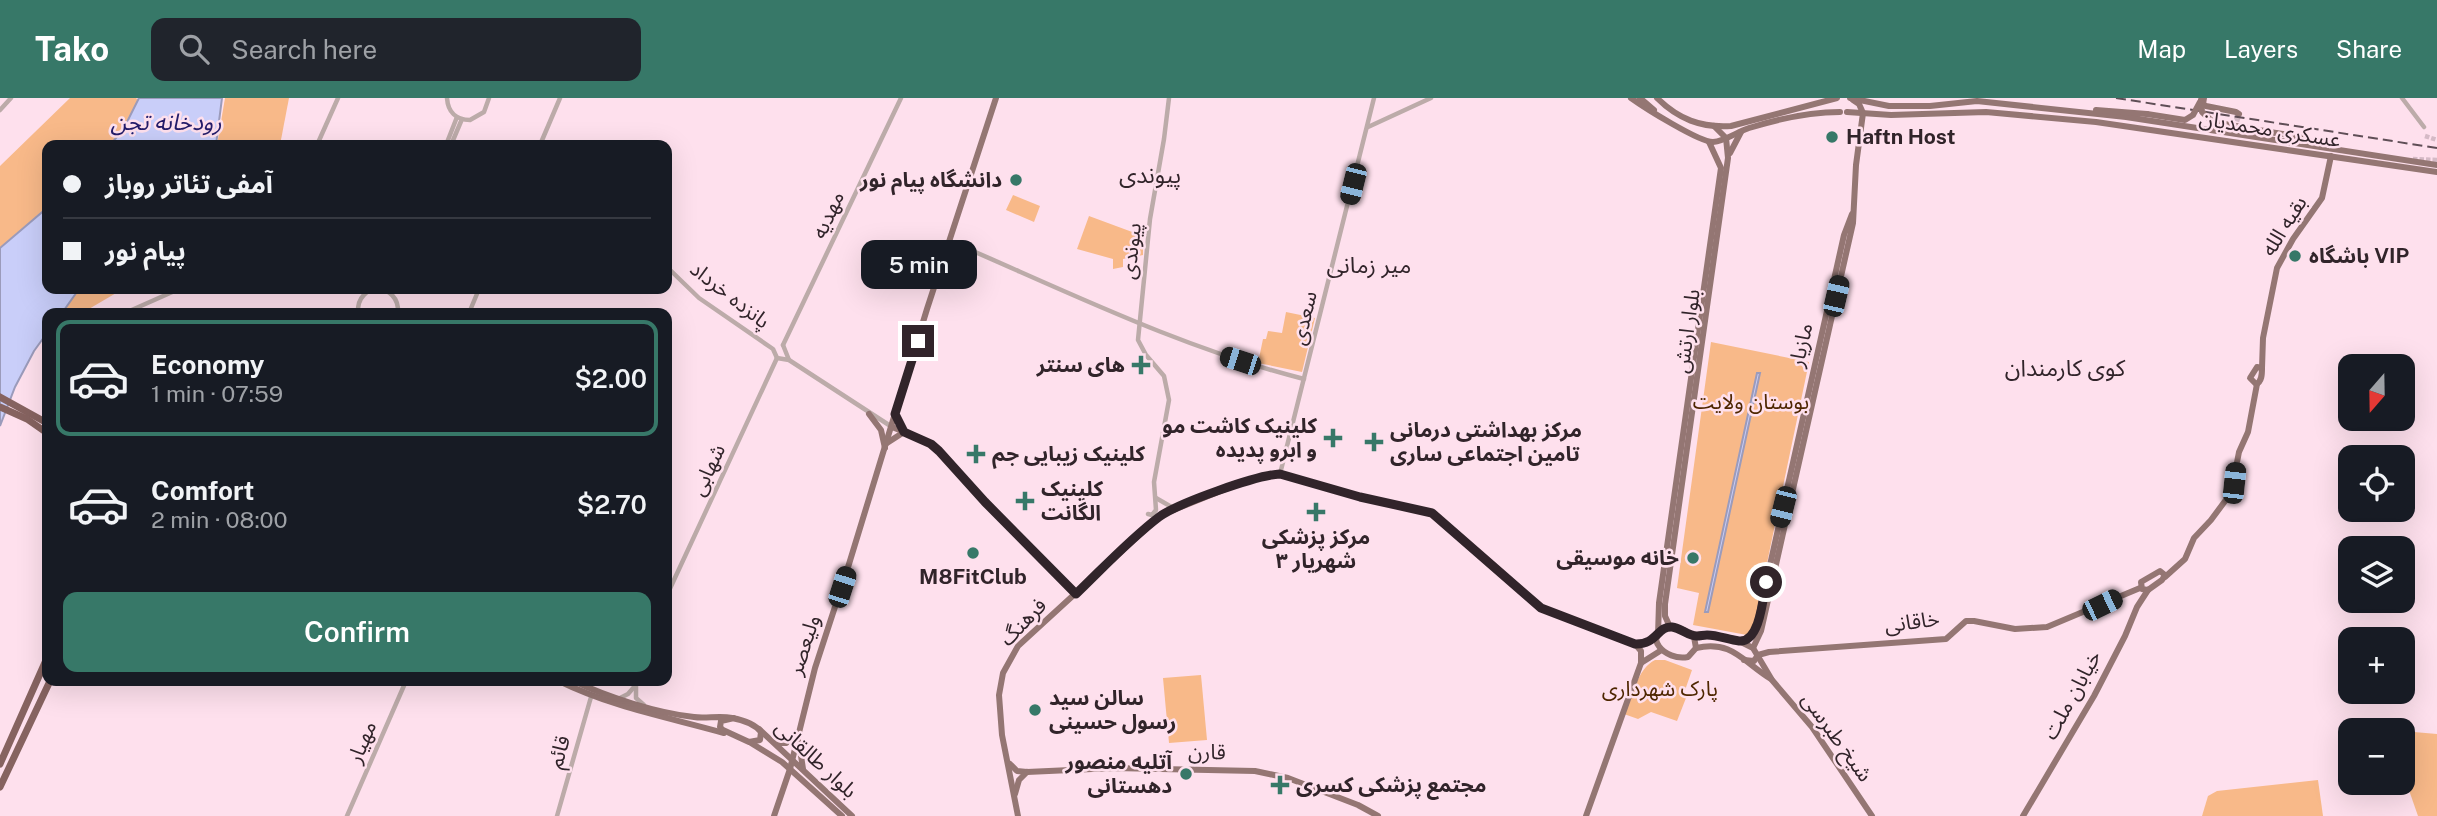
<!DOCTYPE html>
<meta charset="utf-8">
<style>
:root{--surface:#171b24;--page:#20242c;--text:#f1f3f6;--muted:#9ea1a6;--line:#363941;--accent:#377868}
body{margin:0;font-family:"Public Sans","Noto Sans Arabic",sans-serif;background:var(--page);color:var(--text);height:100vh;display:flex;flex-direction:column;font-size:26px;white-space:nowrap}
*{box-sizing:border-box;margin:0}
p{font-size:23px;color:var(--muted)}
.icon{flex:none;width:38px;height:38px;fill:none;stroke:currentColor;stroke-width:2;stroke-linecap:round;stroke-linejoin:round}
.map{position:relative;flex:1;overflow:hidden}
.drawer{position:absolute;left:42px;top:210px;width:630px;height:378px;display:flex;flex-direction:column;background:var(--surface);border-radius:14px;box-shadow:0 7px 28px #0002}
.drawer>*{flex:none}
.banner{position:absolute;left:42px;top:42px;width:630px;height:154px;border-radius:14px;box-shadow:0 7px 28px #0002;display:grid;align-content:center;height:154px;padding:0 21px;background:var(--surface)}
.needle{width:46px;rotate:200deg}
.buttons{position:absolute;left:2338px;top:256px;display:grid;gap:14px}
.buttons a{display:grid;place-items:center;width:77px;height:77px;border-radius:14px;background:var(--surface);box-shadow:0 7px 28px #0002;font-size:35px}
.end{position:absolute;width:32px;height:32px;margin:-16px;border:9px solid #31242a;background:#fff;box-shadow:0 0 0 4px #fff}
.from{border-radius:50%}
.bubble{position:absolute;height:49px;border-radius:14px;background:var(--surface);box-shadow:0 7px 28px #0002;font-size:23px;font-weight:600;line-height:49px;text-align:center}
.car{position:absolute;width:21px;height:42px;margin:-21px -10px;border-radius:9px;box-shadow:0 0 5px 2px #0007;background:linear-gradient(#222 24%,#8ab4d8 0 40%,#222 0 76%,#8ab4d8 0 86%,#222 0)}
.banner b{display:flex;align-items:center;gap:24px;height:66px;font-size:26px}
.banner b+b{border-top:2px solid var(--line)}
.banner i{width:18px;height:18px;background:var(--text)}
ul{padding:12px 0 0;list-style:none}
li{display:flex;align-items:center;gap:21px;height:116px;margin:0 14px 10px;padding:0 7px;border:4px solid transparent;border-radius:14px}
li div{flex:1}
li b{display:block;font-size:26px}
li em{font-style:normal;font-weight:600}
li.current{border-color:var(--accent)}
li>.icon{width:63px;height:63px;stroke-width:1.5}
.primary-button{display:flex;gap:14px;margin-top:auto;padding:14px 21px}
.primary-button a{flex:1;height:80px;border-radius:14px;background:var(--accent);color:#fff;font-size:28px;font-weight:600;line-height:80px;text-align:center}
header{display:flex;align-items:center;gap:42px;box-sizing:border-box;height:98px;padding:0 35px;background:var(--accent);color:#fff}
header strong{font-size:33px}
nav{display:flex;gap:38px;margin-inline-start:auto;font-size:24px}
.search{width:490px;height:63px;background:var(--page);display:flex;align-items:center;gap:18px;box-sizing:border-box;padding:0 24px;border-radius:14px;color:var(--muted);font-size:26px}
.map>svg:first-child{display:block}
</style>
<header>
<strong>Tako</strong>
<div class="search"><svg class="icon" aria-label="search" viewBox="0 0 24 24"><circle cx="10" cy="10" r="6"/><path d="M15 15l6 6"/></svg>Search here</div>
<nav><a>Map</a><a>Layers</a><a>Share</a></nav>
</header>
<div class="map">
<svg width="2437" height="718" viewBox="0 0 2437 718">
<rect width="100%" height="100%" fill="#fee0ed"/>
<g fill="#f8b989">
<polygon points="70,0 136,0 138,2 123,32 110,47 47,47 47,110 0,150 0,68"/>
<polygon points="225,0 289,0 280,47 217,47"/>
<polygon points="1013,97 1040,108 1034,124 1006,112"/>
<polygon points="1089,118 1143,138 1143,157 1123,161 1123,169 1113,171 1113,161 1077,151"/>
<polygon points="75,191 123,191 82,215 48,215"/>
<polygon points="1286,214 1315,220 1302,274 1258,265 1263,241 1266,241 1268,233 1282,235"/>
<polygon points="1711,244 1809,264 1753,532 1747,537 1693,527 1699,495 1677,490"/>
<path d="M1655 562H1665L1692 572 1683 598 1686 600 1677 623 1651 614 1638 621 1624 616C1631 600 1638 570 1655 562Z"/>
<polygon points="1201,577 1207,642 1169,645 1163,580"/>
<polygon points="2414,634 2437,636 2437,718 2418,718 2403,675 2403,639"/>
<polygon points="2318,682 2323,718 2202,718 2208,698 2217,693"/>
</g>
<g fill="#c9cef9" stroke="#9b9bbb" stroke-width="2">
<polygon points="139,0 222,0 216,47 110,47 123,32"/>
<polygon points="47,110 47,191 79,191 62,215 47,215 47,235 34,253 15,289 0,328 0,150"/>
<polygon points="1757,275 1760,275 1708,514 1705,514"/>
</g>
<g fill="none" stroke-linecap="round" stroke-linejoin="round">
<g stroke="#d5bac6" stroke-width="4.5" stroke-dasharray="4.5 2" stroke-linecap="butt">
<polyline points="2425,38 2437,42"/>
<polyline points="2413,61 2437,62"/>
</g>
<polyline stroke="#d5bac6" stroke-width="6" stroke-dasharray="6 3" stroke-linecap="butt" points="2223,31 2228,32 2234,29 2239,16"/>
<g stroke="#bcaba9" stroke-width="4.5">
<path d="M447 0C448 14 456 22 470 22L484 14 489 0"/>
<polyline points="2402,0 2424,29"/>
<polyline points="0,12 11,0"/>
<polyline points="1368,29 1431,0"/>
<polyline points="317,47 338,0"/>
<polyline points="446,47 457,19"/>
<polyline points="451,47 462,21"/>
<polyline points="540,47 560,0"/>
<path d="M950 143C1066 193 1181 250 1304 281"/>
<polyline points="667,169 699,200 773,251 777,260"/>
<polyline points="125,215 179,191"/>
<path d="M358 215C356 183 400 184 398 215"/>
<polyline points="469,215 479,191"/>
<polyline points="783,247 901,0"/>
<polyline points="783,247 789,262"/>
<polyline points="777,260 789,262 892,329"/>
<polyline points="1280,376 1374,0"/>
<polyline points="1156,400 1175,411"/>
<polyline points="1148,416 1152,417 1156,412 1154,384 1169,302 1164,278 1146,257 1138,242 1150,121 1164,41 1169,0"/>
<polyline points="667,497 777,260"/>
<polyline points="636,583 636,600 644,607"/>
<polyline points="620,600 628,596 634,589"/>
<polyline points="347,718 406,583"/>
<polyline points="557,718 591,599"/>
</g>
<g stroke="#947673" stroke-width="6">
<path d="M1631 0C1645 10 1699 44 1713 44 1725 43 1737 34 1749 30 1778 21 1810 14 1840 14"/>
<polyline points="1640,0 1654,12"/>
<path d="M1657 0C1678 21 1701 30 1731 28L1837 0"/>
<polyline points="1850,0 1889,8 1930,8 1977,3 2126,19 2437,67"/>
<polyline points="2204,0 2203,6 2206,8 2236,14 2239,16"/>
<polyline points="2096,12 2147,16"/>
<polyline points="1847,14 1891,17 1986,14 2096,24 2437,74"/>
<polyline points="2276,35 2297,38 2316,46"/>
<polyline points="1730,55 1741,34"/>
<path d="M2257 269 2262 270C2262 276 2262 284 2256 286L2250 280Z"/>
<polyline points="2262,270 2263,240 2277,170 2293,141 2322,100 2331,58"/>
<polyline points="869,316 881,332 885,350"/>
<polyline points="892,329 922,341 939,353 985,404 1076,496"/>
<polyline points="887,345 904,334 895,317"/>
<polygon points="2160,473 2165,477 2162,482 2148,492 2142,491 2141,484"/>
<polyline points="2165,479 2185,461 2194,440 2211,422 2231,395 2239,354 2248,334 2257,286"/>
<polyline points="1670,529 1665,518 1665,506 1728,60 1726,40 1714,28"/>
<path d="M1670 529 1684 532 1694 539 1696 550 1688 559C1665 564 1640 536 1670 529Z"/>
<polyline points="1658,537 1659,505 1721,70 1709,44"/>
<polyline points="1694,539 1707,537 1735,541 1753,550 1772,582 1812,629 1872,718"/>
<polyline points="1740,543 1752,539 1755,534 1844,137 1852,116"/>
<polyline points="1635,546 1641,553 1641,565"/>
<path d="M1696 550C1732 542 1742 563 1771 581"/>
<polyline points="1753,550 1761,533 1853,125 1856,67 1863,15 1859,6 1853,2"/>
<polyline points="1744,562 1754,563 1758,557 1769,554 1946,541 1966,523 1974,523 2015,531 2047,529 2140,490"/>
<path d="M559 583C612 609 667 619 724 635"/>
<path d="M574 583C607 599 657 615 694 619 706 621 719 617 732 620 743 622 754 625 761 634L760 642 749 644 723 632 720 629 721 623 734 620"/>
<polyline points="759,631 852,718"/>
<polyline points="799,644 803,671"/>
<polyline points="751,645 782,664 842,718"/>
<polyline points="776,645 786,645 799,635"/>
<polyline points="1010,666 1017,673 1027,674 1114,670 1255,673 1288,680 1358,707 1378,718"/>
<polyline points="1015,696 1019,682 1027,674"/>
<polyline points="774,718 790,671 815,570 849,466 927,211 996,0"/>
<polyline points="1018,718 1002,637 999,597 1003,575 1018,548 1161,417 1238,386 1269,377 1280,376 1360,399 1432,415 1541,510 1635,546 1647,545 1657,539"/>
<polyline points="1586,718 1641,565 1660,553"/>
<polyline points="2023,718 2094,598 2125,538 2137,509 2148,492"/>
</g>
<g stroke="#866360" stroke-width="7">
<polyline points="0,299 47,325"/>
<polyline points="0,309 27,321 47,335"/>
<polyline points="0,666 47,560"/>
<polyline points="0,689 50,583"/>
</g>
<polyline stroke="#5f4e56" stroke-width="2" stroke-dasharray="10 5" stroke-linecap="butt" points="2116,0 2437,50"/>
<g stroke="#947673" stroke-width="6">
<polyline points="2201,2 2202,14 2213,24 2276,35"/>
<polyline points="2147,16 2185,22 2193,17 2200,4"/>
</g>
</g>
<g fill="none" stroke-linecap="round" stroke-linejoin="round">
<path stroke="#31242a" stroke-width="9" d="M918 243 895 316 904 334 931 346 939 353 985 404 1076 496C1103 470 1130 441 1159 419 1178 405 1257 377 1280 376L1360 399 1432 415 1541 510 1635 546C1657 547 1657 528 1672 529 1681 530 1688 538 1697 538 1700 538 1704 537 1707 537 1718 537 1729 542 1739 543 1760 545 1763 500 1766 484"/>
</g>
<g fill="#377868" stroke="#fee0ed" stroke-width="2.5">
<circle cx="1832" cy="39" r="7"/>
<circle cx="1016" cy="82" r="7"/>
<circle cx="2295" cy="158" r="7"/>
<path d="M1137.5 256.5h7v7h7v7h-7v7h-7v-7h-7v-7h7z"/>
<path d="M1329.5 329.5h7v7h7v7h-7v7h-7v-7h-7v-7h7z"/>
<path d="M1370.5 333.5h7v7h7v7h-7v7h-7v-7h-7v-7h7z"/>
<path d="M972.5 345.5h7v7h7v7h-7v7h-7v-7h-7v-7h7z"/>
<path d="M1021.5 392.5h7v7h7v7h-7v7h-7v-7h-7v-7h7z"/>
<path d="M1312.5 403.5h7v7h7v7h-7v7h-7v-7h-7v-7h7z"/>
<circle cx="973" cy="455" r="7"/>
<circle cx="1693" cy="460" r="7"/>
<circle cx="1035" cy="612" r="7"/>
<circle cx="1186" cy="676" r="7"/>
<path d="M1276.5 676.5h7v7h7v7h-7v7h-7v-7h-7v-7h7z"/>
</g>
<g text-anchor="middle" stroke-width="5" stroke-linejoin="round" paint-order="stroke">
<g font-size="21" fill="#31242a" stroke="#fee0ed">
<text transform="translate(2270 31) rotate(9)" y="7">عسکری محمدیان</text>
<text transform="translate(828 117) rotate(-65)" y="7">مهدیه</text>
<text transform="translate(2284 128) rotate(-58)" y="7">بقیه الله</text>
<text transform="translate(1131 153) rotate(-84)" y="7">پیوندی</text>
<text transform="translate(730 197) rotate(38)" y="7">پانزده خرداد</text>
<text transform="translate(1304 220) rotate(-77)" y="7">سعدی</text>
<text transform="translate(1687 233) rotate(-82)" y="7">بلوار ارتش</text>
<text transform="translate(1801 247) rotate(-77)" y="7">مازیار</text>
<text transform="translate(708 372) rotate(-65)" y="7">شهابی</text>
<text transform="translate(1023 524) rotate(-46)" y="7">فرهنگ</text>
<text transform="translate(1912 524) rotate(-7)" y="7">خاقانی</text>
<text transform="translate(804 547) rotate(-72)" y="7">ولیعصر</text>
<text transform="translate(2072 597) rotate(-61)" y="7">خیابان ملت</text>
<text transform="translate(1837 639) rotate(54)" y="7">شیخ طبرسی</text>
<text transform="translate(362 644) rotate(-67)" y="7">مهیار</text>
<text transform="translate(559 654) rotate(-74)" y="7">قائم</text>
<text transform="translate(1207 654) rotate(1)" y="7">قارن</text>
<text transform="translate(816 661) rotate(43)" y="7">بلوار طالقانی</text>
</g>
<g font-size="21" font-weight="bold" fill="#31242a" stroke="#fee0ed" text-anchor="start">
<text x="1846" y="46">Haftn Host</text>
<text x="1002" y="89" text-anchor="end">دانشگاه پیام نور</text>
<text x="2309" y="165">باشگاه VIP</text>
<text x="1125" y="274" text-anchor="end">های سنتر</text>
<text x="1317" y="335" text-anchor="end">کلینیک کاشت مو<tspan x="1317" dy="24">و ابرو پدیده</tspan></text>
<text x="1390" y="339">مرکز بهداشتی درمانی<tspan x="1390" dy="24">تامین اجتماعی ساری</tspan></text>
<text x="992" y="363">کلینیک زیبایی جم</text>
<text x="1041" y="398">کلینیک<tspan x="1041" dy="24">الگانت</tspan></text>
<text x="1316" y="446" text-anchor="middle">مرکز پزشکی<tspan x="1316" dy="24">شهریار ۳</tspan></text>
<text x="1679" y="467" text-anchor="end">خانه موسیقی</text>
<text x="973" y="486" text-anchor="middle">M8FitClub</text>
<text x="1049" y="607">سالن سید<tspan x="1049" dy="24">رسول حسینی</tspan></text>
<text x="1172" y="671" text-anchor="end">آتلیه منصور<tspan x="1172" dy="24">دهستانی</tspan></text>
<text x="1296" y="694">مجتمع پزشکی کسری</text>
</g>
<g font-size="21" fill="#4e2600" stroke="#fee0ed">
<text x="1751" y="311">بوستان ولایت</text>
<text x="1660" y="598">پارک شهرداری</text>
</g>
<g font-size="23" font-style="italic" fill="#241c6a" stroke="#fee0ed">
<text x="166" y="32">رودخانه تجن</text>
</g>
<g font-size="23" fill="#31242a" stroke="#fee0ed">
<text x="1150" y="85">پیوندی</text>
<text x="1369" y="175">میر زمانی</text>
<text x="2065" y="278">کوی کارمندان</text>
</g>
</g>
</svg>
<div class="buttons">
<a><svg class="needle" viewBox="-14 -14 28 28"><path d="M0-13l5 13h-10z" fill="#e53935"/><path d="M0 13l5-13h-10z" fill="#9ea1a6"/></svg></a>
<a><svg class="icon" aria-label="locate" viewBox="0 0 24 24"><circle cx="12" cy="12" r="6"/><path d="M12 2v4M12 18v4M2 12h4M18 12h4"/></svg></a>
<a><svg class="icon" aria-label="layers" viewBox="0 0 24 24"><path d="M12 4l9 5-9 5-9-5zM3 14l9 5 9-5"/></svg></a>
<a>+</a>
<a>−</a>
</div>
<i class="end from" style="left:1766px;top:484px"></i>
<i class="end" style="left:918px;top:243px"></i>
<div class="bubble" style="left:861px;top:142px;width:116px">5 min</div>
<i class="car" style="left:1353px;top:86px;rotate:194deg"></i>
<i class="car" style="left:1836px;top:198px;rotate:13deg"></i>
<i class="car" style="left:1240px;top:263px;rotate:288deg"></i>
<i class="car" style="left:2234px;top:385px;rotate:6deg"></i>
<i class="car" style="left:1783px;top:409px;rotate:194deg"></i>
<i class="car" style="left:842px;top:489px;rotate:18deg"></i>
<i class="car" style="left:2102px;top:507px;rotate:64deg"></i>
<div class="banner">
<b><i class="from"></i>آمفی تئاتر روباز</b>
<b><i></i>پیام نور</b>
</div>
<section class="drawer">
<ul>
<li class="current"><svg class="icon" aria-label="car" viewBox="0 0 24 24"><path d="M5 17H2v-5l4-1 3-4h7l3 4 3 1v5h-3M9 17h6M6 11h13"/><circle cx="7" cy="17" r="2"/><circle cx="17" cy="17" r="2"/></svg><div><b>Economy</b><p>1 min · 07:59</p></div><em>$2.00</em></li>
<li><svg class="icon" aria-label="car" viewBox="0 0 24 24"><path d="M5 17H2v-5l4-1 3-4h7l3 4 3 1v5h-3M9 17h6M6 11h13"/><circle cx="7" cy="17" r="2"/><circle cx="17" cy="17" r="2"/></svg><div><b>Comfort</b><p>2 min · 08:00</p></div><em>$2.70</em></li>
</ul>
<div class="primary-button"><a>Confirm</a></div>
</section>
</div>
